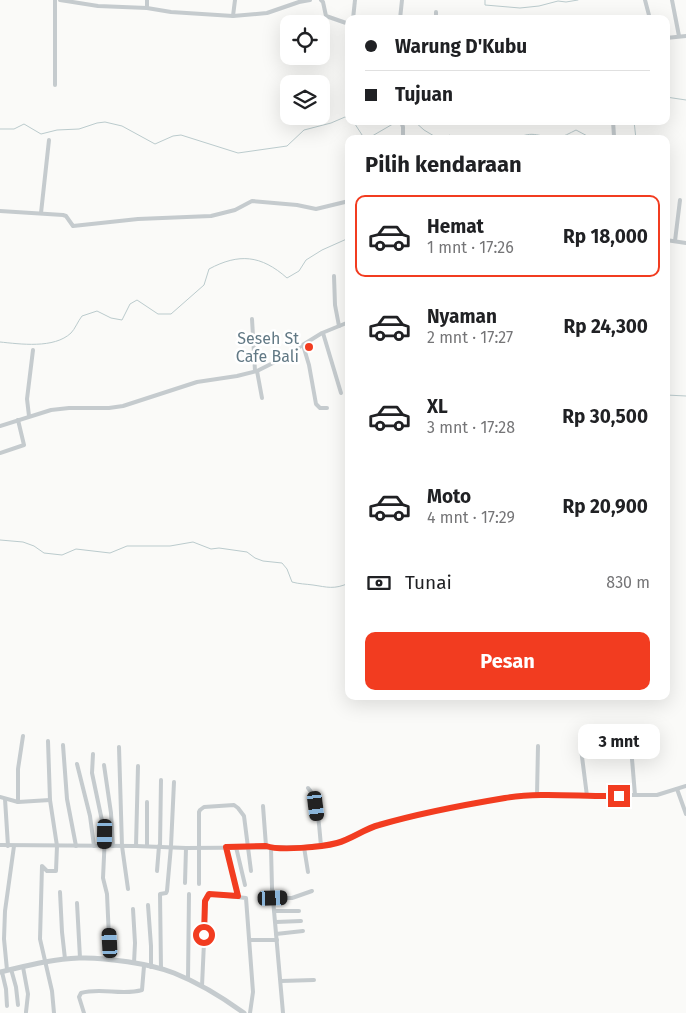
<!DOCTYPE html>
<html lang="id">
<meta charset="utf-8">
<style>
:root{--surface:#fff;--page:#f6f6f6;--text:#202124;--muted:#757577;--line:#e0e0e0;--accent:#f23c20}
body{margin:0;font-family:"Fira Sans",sans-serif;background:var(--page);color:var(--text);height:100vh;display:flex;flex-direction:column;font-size:19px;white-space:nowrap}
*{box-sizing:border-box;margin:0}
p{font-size:16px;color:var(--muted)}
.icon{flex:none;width:28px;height:28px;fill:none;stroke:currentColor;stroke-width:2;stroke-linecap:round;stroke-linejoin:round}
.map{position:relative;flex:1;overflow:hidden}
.panel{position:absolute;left:345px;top:135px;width:325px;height:565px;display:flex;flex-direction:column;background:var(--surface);border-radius:10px;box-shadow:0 5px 20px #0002}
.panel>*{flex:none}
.banner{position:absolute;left:345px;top:15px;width:325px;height:110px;border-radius:10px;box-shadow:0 5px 20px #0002;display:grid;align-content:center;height:110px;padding:0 20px;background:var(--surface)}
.buttons{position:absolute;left:280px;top:15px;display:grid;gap:10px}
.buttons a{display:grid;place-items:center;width:50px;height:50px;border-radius:10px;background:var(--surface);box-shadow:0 5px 20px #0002;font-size:25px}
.end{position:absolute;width:22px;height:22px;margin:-11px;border:6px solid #f23c20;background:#fff;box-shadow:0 0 0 2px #fff}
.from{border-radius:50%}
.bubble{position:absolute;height:35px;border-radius:10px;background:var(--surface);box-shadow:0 5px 20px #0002;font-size:16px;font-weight:700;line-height:35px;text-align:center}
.car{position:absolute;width:15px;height:30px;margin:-15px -8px;border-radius:6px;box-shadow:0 0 4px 1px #0007;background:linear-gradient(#222 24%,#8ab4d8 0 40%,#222 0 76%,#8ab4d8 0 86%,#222 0)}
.banner b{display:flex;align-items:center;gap:18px;height:48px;font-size:19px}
.banner b+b{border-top:1px solid var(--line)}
.banner i{width:12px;height:12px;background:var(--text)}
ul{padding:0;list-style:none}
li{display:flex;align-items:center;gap:15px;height:82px;margin:0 10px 8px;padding:0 10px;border:2px solid transparent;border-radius:10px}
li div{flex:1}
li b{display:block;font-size:19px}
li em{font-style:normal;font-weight:700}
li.active{border-color:var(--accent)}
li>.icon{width:45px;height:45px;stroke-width:1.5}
h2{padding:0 20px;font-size:22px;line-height:60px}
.pay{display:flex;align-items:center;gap:12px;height:55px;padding:0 20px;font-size:19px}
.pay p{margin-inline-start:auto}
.primary-button{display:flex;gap:10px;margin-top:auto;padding:10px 20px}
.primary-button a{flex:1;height:58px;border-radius:10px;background:var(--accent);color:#fff;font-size:20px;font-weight:700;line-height:58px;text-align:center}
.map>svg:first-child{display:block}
</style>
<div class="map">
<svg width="686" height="1013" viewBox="0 0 686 1013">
<rect width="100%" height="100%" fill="#fafaf8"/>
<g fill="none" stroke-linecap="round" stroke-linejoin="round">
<g stroke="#bbcbcd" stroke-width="1">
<polyline points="485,0 485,5 520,8 539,6 558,1 566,2 578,0"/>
<polyline points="666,97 686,100"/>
<polyline points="353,121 364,138 367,139 398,121"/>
<polyline points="414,121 424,130 439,139"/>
<polyline points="634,121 636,139"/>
<polyline points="0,129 14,129 24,124 41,134 57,130 79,129 97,123 105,122 122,126 155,144 173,136 181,135 238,153 287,146 304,130 331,123 345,117 349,118"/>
<polyline points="442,139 450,135 454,139"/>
<path d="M517 139C532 129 541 138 557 138 563 137 570 133 576 130L593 139"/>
<path d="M0 342C20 344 54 349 71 333 75 329 78 321 82 316L97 311 111 318 122 320 130 304 137 300 158 314H171L204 285 209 269C239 253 261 255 287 278L299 271 306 260 322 250 349 238"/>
<polyline points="666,395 686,396"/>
<path d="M0 540 23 542 34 546 44 553 62 555 76 549 110 553 127 546H170L193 542 211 549 219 548 247 552 255 558 263 561 282 563 287 569 292 582C299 584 306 584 313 585 327 587 334 590 349 583"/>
</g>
<g stroke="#c5cbce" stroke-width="4">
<polyline points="55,0 55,85"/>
<polyline points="60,0 98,6 147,8 171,12 233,16 267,13 299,2 310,0"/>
<polyline points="321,0 323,2 326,16 349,24"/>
<polyline points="645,0 650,19"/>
<polyline points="672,0 679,36"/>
<polyline points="147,8 147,0"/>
<polyline points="436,12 436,19"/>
<polyline points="233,16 235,0"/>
<polyline points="353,19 355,0"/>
<polyline points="400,19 402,0"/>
<polyline points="666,38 686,36"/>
<polyline points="401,121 403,127 403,139"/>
<polyline points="613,121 614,136"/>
<polyline points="0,211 63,215 66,216 73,226 138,219 211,216 235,210 252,201 297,205 316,209 349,201"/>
<polyline points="41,213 49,140"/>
<polyline points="666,240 686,243"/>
<polyline points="675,241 680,200"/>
<polyline points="334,276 335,305 339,326"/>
<polyline points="252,319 255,371"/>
<polyline points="323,333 341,393"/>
<polyline points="303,345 309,365 316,404 320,408 327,408"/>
<polyline points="257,371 262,398"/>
<polyline points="29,416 27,399 33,350"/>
<polyline points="0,426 51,410 69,408 109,408 123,406 197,382 237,376 257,371 275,362 322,333 349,322"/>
<polyline points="0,453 24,445 18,420"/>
<polyline points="630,735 635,795"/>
<polyline points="48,741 50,800 57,846 56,871 47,871 42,866 40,939 52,991 54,1013"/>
<polyline points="580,741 587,796"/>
<polyline points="63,745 67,799 76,846"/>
<polyline points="119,747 122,846 128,889"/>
<polyline points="93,754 92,773 105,835 103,878 107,894 110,960"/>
<polyline points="77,764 90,816 94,846"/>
<polyline points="104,765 111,813 113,846"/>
<path d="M308 788C319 799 319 830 321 845"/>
<polyline points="677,789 686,814"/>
<polyline points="537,795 538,746"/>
<polyline points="0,797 18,802 50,800"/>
<polyline points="5,799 8,846"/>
<polyline points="18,802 18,769 23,736"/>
<polyline points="147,802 147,846"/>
<polyline points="263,806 266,846"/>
<polyline points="0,845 136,846 186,848 304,847 338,843 378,825 439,810 508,797 537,795 657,795 686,786"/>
<polyline points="136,846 138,766"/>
<polyline points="160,846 161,780"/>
<polyline points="226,847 238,896"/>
<polyline points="236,847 245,885"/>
<polyline points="304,847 308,872"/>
<polyline points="271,848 272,888 283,1013"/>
<polyline points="157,871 159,846"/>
<polyline points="185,883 186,848"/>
<polyline points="199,884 199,812 200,810 204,807 234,805 238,808 244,816 251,871"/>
<polyline points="60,892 62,932 65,959"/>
<polyline points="273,898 292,898 312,891"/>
<polyline points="77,903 80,958"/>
<polyline points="148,905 151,946 151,967"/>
<polyline points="133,909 135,943 134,963"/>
<polyline points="274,911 299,911"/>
<polyline points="276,922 301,921"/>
<polyline points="276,934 303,931"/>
<polyline points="250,940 277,940"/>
<polyline points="23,967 28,994 26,1012"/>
<polyline points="11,969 16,987 18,1005"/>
<polyline points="161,969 160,894 166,893 167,891 171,846 174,782"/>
<polyline points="7,970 4,939 5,911 14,846"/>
<polyline points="2,972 6,989 7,1006"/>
<polyline points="188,979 189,894"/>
<polyline points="281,981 314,980"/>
<polyline points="202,986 206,898 209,894 246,898 253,992 250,1013"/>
<path d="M84 1013 79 997 81 993C101 987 122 996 142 990L144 966"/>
</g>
<path stroke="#c5cbce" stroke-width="5" d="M0 972C26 966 52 959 79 958 104 957 152 964 174 973 199 983 222 997 244 1013"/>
</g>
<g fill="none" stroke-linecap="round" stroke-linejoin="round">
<path stroke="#f23c20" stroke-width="6" d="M204 935 205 901 209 894 238 896 226 847 266 846C280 851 322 847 337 843 352 839 364 829 379 825 420 813 463 805 505 798 542 792 581 797 619 796"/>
</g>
<circle fill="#f23c20" stroke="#fff" stroke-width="2" cx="309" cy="347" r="5"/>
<g text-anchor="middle" stroke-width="5" stroke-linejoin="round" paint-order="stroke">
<g font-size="16" fill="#627985" stroke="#fff" text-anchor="end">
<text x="299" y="344">Seseh St<tspan x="299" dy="18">Cafe Bali</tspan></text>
</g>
</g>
</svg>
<div class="buttons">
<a><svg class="icon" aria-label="locate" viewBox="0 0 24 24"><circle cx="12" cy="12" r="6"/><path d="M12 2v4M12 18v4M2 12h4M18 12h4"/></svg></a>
<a><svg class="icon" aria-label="layers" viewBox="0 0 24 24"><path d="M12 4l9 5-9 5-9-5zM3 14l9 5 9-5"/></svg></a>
</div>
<i class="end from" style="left:204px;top:935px"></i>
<i class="end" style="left:619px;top:796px"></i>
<div class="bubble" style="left:578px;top:724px;width:82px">3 mnt</div>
<i class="car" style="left:316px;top:806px;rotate:173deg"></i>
<i class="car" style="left:105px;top:834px;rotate:181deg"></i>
<i class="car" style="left:273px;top:898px;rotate:88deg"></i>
<i class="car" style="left:110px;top:943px;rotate:357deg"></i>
<div class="banner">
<b><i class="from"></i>Warung D'Kubu</b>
<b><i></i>Tujuan</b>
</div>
<section class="panel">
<h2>Pilih kendaraan</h2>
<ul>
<li class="active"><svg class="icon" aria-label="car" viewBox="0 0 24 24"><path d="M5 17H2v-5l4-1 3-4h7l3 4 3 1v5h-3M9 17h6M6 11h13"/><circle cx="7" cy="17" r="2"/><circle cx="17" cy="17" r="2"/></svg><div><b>Hemat</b><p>1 mnt · 17:26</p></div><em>Rp 18,000</em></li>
<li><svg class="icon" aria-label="car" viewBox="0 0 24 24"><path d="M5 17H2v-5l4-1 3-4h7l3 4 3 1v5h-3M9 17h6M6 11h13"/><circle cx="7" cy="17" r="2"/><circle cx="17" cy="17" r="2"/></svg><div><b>Nyaman</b><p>2 mnt · 17:27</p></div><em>Rp 24,300</em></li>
<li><svg class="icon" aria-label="car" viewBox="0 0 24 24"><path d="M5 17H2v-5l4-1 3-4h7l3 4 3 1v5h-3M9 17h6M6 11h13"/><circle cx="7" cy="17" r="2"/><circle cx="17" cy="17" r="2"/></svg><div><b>XL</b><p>3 mnt · 17:28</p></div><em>Rp 30,500</em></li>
<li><svg class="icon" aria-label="car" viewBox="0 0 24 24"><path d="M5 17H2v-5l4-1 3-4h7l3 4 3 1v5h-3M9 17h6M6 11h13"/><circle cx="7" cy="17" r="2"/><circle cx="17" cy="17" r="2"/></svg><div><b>Moto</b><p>4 mnt · 17:29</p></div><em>Rp 20,900</em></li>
</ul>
<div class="pay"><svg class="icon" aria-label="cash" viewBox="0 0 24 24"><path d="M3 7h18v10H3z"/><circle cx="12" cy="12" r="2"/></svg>Tunai<p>830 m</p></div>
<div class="primary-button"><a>Pesan</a></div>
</section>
</div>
